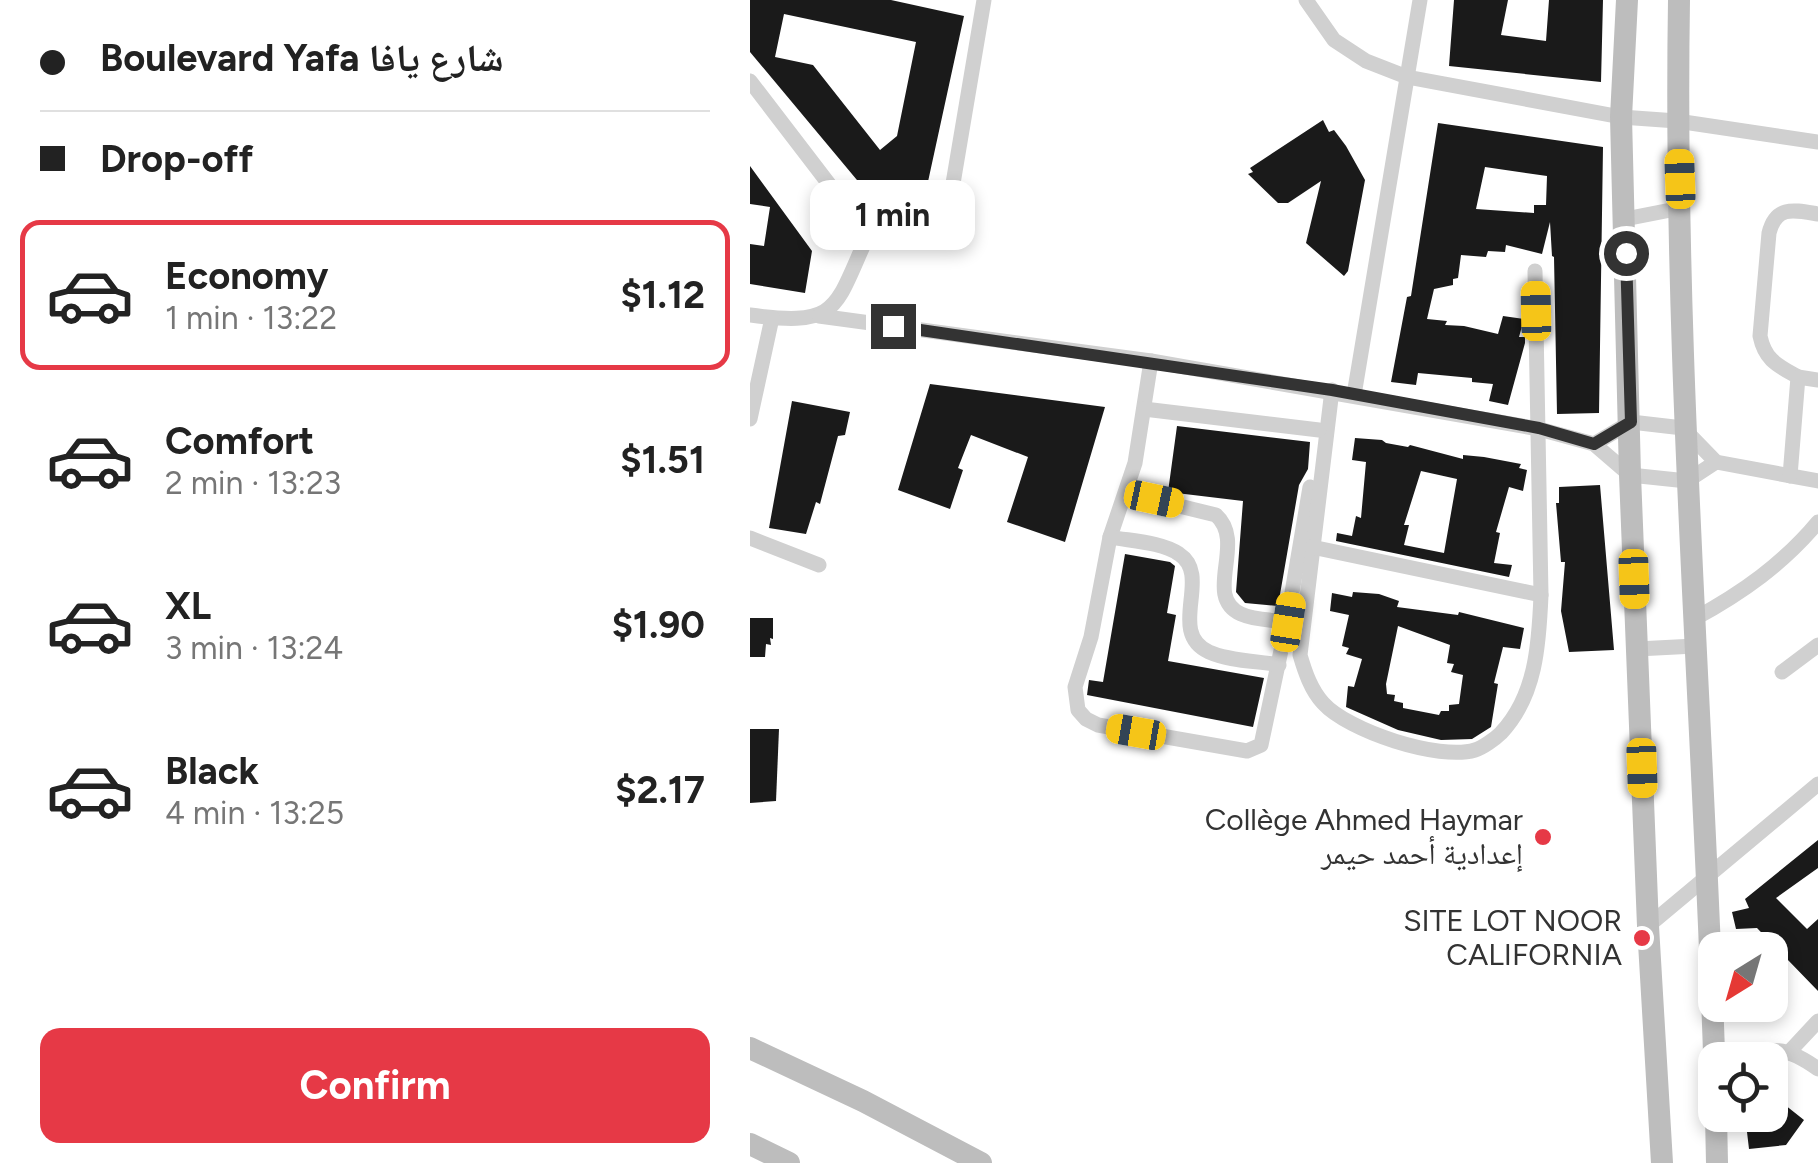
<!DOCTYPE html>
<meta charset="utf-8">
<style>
:root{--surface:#fff;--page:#f2f2f2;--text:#222;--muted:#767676;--line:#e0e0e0;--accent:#e63946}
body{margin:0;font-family:Figtree,"Noto Naskh Arabic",sans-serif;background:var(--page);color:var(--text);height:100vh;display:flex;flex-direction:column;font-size:38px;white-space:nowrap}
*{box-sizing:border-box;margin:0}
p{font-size:32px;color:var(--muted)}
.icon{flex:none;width:55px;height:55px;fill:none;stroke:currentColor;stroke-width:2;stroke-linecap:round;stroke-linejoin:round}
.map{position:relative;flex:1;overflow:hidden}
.drawer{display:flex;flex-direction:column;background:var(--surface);width:750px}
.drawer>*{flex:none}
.banner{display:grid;align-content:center;height:220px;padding:0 40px;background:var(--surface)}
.needle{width:65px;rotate:217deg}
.controls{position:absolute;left:948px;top:932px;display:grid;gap:20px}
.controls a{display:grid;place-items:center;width:90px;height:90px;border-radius:20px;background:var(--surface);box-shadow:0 5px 15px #0003;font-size:50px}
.end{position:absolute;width:45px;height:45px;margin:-22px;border:12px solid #333;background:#fff;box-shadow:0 0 0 5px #fff}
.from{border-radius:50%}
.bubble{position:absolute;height:70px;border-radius:20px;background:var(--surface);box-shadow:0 5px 15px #0003;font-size:32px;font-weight:700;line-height:70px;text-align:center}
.car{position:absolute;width:30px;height:60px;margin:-30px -15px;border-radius:12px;box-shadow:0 0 8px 2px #0007;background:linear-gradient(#f5c518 24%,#345 0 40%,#f5c518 0 76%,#345 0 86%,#f5c518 0)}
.banner b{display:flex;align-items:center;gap:35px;height:95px;font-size:38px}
.banner b+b{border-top:2px solid var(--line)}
.banner i{width:25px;height:25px;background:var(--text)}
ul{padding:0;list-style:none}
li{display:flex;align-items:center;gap:30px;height:150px;margin:0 20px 15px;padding:0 20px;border:5px solid transparent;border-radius:20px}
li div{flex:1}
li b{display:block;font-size:38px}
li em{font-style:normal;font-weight:700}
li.current{border-color:var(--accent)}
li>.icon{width:90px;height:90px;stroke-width:1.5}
.primary-button{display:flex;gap:20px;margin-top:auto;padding:20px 40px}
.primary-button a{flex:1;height:115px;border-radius:20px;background:var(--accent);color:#fff;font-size:40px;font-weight:700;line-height:115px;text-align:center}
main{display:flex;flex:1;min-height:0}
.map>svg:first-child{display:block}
</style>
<main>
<section class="drawer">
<div class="banner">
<b><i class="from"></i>Boulevard Yafa شارع يافا</b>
<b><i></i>Drop-off</b>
</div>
<ul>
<li class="current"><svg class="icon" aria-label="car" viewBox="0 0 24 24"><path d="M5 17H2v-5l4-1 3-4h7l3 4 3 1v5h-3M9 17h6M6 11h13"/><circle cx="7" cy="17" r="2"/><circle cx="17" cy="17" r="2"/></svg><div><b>Economy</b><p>1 min · 13:22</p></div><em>$1.12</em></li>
<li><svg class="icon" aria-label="car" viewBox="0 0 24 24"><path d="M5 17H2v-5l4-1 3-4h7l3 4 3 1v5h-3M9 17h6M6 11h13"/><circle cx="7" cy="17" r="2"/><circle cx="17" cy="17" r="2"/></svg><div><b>Comfort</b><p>2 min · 13:23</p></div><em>$1.51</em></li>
<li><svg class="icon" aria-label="car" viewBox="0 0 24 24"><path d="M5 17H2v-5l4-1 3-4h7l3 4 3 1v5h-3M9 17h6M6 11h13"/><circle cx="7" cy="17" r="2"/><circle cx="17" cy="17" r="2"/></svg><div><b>XL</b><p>3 min · 13:24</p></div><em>$1.90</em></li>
<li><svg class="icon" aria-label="car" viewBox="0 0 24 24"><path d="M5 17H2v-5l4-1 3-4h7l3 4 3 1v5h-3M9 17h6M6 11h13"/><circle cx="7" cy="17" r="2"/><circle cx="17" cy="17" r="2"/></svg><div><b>Black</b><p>4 min · 13:25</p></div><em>$2.17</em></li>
</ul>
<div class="primary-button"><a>Confirm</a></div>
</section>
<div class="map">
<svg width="1068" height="1163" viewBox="0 0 1068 1163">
<rect width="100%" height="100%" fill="#fff"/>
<g fill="#1a1a1a" fill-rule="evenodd">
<path d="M0 0H141L214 16 169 223 137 216 0 52ZM34 14 166 42 147 136 130 150 63 65 25 57Z"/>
<polygon points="704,0 758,0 751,35 796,41 799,0 853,0 851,82 699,66"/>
<polygon points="573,120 579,132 584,130 596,146 615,180 598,271 594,276 556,243 571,181 538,203 528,203 498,174 503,172 500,168"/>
<path d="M688 123 853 147 849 413 807 414 804 257 802 256 800 222 792 254 756 245 755 252 738 251 736 257 711 255 708 278 703 279V285L684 289 677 319 697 321 695 325 714 326 748 334 753 316 774 319 769 337H775V343L758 405 739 401 743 384 722 382V378L668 373 666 385 641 382 657 297 661 296ZM735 167 797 176 796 205H784V213L726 209Z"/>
<polygon points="0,166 62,251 55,293 0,284 0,244 14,246 20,207 0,204"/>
<polygon points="180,384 355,407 315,542 257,522 278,457 221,435 208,468 213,470 200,509 148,490"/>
<polygon points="42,401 100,412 95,435 88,436 70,504 66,502 56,534 19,528"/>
<polygon points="427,426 560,442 558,469 549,485 528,606 495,603 486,592 493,501 418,492"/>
<path d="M605 438 632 440 636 443 658 447 660 445 713 459V455L734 457 771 464 769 468 777 470 773 491 759 487 746 532 750 533 744 563 762 565 759 577 586 541 587 533 602 536 606 516 611 518 616 462 602 460ZM671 471 707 479 694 553 654 545 659 525H654Z"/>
<polygon points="850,485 864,650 819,652 811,611 815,562 811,562 806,503 809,503 809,487"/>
<polygon points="375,554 420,562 425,566 417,613 426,615 418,661 514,678 503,727 337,695 339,680 353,682"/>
<path d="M603 592 629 594 649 601 647 607 708 615 709 612 774 628 770 649 753 647 744 683 748 684 741 727 722 739 691 740 648 730 596 707 598 686 604 687 612 659 596 654 599 648 592 646 599 615 580 611 582 593 602 597ZM648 626 700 645 697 663 704 664 701 672 713 675 709 704 699 705V711H691L689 715 653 708V703L644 701 645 695 637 694 636 684Z"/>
<polygon points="0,618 23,618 23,639 20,638 21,645 16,644 15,657 0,657"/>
<polygon points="0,729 29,729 26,801 0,803"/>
<polygon points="1068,840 1068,868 1026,898 1057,929 1068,919 1068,991 1007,928 986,929 982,912 999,908 995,899"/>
<polygon points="1030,1101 1054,1120 1036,1145 999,1149 995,1115 1020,1115 1020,1103"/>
</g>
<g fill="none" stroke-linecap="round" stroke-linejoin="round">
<g stroke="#d0d0d0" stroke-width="15">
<polyline points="556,0 584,40 616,61 657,77 871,117 927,121 1068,142"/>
<path d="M0 81 118 235C84 309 90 327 0 315"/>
<polyline points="875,219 931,208"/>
<path d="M118 235C147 238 181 252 197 219L234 0"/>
<polyline points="69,316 401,361 789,429 844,444 880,475 937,481 966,462"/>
<polyline points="401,361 385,463 360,537 341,637 325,687 328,710 336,719 348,725 497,751 511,745 537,622 560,487"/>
<path d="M1048 377C1027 365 1015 360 1010 336L1019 233C1026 205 1044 210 1068 214"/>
<path d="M582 390 550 655C555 672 561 690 573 703 598 731 689 761 725 750 732 748 745 739 751 733 786 696 789 644 791 595L785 271"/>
<polyline points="604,395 670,0"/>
<polyline points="394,409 569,430"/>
<polyline points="0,419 22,318"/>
<polyline points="844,444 881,422 933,428 966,462 1068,481"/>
<polyline points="1040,476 1048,377 1068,380"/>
<path d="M376 493 466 515C497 543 452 596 491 614 504 620 523 620 537 622"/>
<path d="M360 537C380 541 412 542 429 554 463 576 416 632 459 652 479 661 508 661 529 665"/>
<polyline points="0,538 69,565"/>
<polyline points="562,547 791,595"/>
<path d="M944 619C992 593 1033 564 1068 522"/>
<polyline points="887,649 945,646"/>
<polyline points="1032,672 1068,645"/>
<polyline points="898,926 1068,784"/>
<polyline points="1040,1051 1068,1021"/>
<path d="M980 1060C1021 1049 1032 1043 1068 1069"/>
</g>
<g stroke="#bdbdbd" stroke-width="22">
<polyline points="877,0 871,117 880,475 898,926 912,1163"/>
<path d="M929 0C923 362 954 722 965 1083"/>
<polyline points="0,1048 113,1101 231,1163"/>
<polyline points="966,1115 967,1163"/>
<polyline points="0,1144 39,1163"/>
</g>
</g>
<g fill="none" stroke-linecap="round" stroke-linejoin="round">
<polyline stroke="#333" stroke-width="12" points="143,326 582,390 789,428 844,444 881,422 876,253"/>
</g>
<g fill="#e63946" stroke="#fff" stroke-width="4">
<circle cx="793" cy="837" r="10"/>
<circle cx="892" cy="938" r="10"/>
</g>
<g text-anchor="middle" stroke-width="10" stroke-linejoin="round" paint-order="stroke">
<g font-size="30" fill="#333" stroke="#fff" text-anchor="end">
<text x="773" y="830">Collège Ahmed Haymar<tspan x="773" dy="34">إعدادية أحمد حيمر</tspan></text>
<text x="872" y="931">SITE LOT NOOR<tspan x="872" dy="34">CALIFORNIA</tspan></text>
</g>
</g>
</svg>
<div class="controls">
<a><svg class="needle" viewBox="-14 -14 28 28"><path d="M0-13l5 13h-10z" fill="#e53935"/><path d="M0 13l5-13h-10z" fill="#767676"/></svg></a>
<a><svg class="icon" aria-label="locate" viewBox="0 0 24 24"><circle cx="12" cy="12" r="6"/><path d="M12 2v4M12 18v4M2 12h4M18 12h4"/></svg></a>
</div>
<i class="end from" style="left:876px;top:253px"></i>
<i class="end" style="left:143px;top:326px"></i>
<div class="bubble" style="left:60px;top:180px;width:165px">1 min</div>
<i class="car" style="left:930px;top:179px;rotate:358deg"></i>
<i class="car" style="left:786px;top:311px;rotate:359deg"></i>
<i class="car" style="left:404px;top:499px;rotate:102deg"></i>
<i class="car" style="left:884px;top:579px;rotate:178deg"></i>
<i class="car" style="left:538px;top:622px;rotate:9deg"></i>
<i class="car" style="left:386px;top:732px;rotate:280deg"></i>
<i class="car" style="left:892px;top:768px;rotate:178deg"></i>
</div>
</main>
